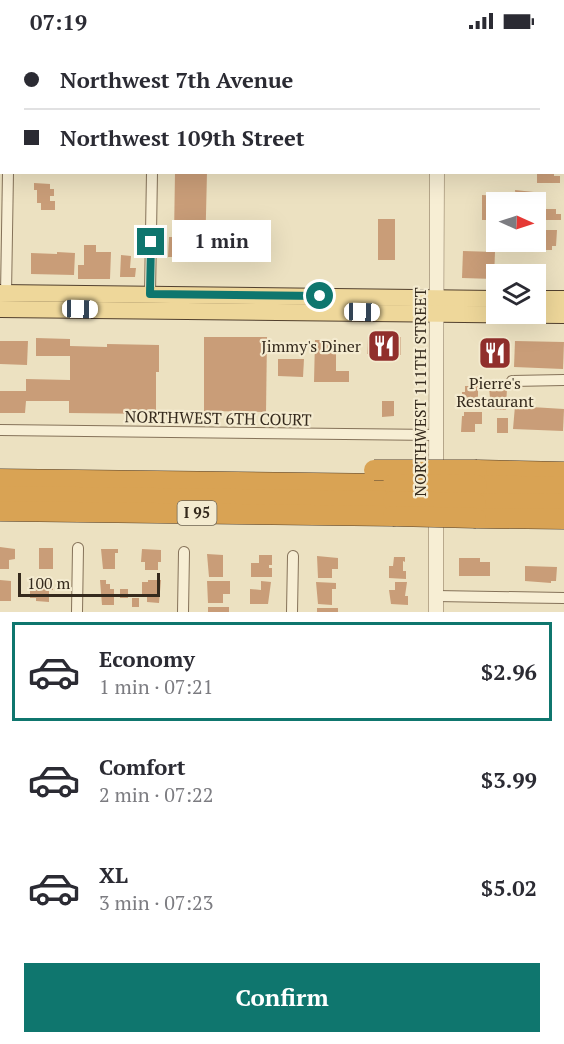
<!DOCTYPE html>
<meta charset="utf-8">
<style>
:root{--surface:#fff;--page:#f7f7f7;--text:#2b2b33;--muted:#7c7c81;--line:#e1e1e2;--accent:#0f766e}
body{margin:0;font-family:"PT Serif",serif;background:var(--page);color:var(--text);height:100vh;display:flex;flex-direction:column;font-size:22px;white-space:nowrap}
*{box-sizing:border-box;margin:0}
p{font-size:20px;color:var(--muted)}
.icon{flex:none;width:33px;height:33px;fill:none;stroke:currentColor;stroke-width:2;stroke-linecap:round;stroke-linejoin:round}
.map{position:relative;height:570px;overflow:hidden}
.drawer{display:flex;flex-direction:column;background:var(--surface);flex:1}
.drawer>*{flex:none}
.top-card{position:absolute;left:0px;top:0px;width:564px;height:132px;box-shadow:0 6px 24px #0002;display:grid;align-content:center;height:132px;padding:0 24px;background:var(--surface)}
.needle{width:39px;rotate:93deg}
.controls{position:absolute;left:486px;top:150px;display:grid;gap:12px}
.controls a{display:grid;place-items:center;width:60px;height:60px;border-radius:0px;background:var(--surface);box-shadow:0 6px 24px #0002;font-size:30px}
.scale{position:absolute;left:18px;bottom:15px;width:142px;box-sizing:border-box;padding-left:6px;border:3px solid #352a1d;border-top:0;font-size:16px;line-height:21px;white-space:nowrap;color:#352a1d;-webkit-text-stroke:4px #f4ebd0;paint-order:stroke}
.end{position:absolute;width:27px;height:27px;margin:-14px;border:8px solid #0f766e;background:#fff;box-shadow:0 0 0 3px #fff}
.from{border-radius:50%}
.bubble{position:absolute;height:42px;border-radius:0px;background:var(--surface);box-shadow:0 6px 24px #0002;font-size:20px;font-weight:700;line-height:42px;text-align:center}
.car{position:absolute;width:18px;height:36px;margin:-18px -9px;border-radius:8px;box-shadow:0 0 4px 2px #0007;background:linear-gradient(#fff 24%,#345 0 40%,#fff 0 76%,#345 0 86%,#fff 0)}
.top-card b{display:flex;align-items:center;gap:21px;height:57px;font-size:22px}
.top-card b+b{border-top:2px solid var(--line)}
.top-card i{width:15px;height:15px;background:var(--text)}
ul{padding:10px 0 0;list-style:none}
li{display:flex;align-items:center;gap:18px;height:99px;margin:0 12px 9px;padding:0 12px;border:3px solid transparent;border-radius:0px}
li div{flex:1}
li b{display:block;font-size:22px}
li em{font-style:normal;font-weight:700}
li.current{border-color:var(--accent)}
li>.icon{width:54px;height:54px;stroke-width:1.5}
.primary-button{display:flex;gap:12px;margin-top:auto;padding:12px 24px}
.primary-button a{flex:1;height:69px;border-radius:0px;background:var(--accent);color:#fff;font-size:24px;font-weight:700;line-height:69px;text-align:center}
.status{display:flex;justify-content:space-between;align-items:center;height:42px;padding:0 30px;background:var(--surface);direction:ltr}
.status svg{height:16px;fill:currentColor}
.map>svg:first-child{display:block}
</style>
<div class="status"><b>07:19</b><svg viewBox="0 0 49 12"><path d="M0 12V9h3v3zM5 12V6h3v6zM10 12V3h3v9zM15 12V0h3v12zM26 1h20v11H26zM47 4h2v5h-2z"/></svg></div>
<div class="map">
<svg width="564" height="570" viewBox="0 0 564 570">
<rect width="100%" height="100%" fill="#ece1c1"/>
<g fill="#c99d78">
<polygon points="175,130 207,130 205,215 168,215 169,195 174,195"/>
<polygon points="537,130 554,130 554,134 560,134 560,141 537,141"/>
<polygon points="34,141 50,142 50,147 54,147 54,154 50,154 50,159 55,159 55,168 41,168 41,161 37,161 37,148 34,148"/>
<polygon points="515,148 534,150 534,158 526,158 526,160 513,160 513,158 516,158"/>
<polygon points="482,153 502,154 502,160 496,160 496,178 482,178"/>
<polygon points="539,167 556,167 556,172 561,172 561,178 539,178"/>
<rect x="378" y="177" width="17" height="41"/>
<polygon points="536,188 557,188 556,204 552,204 552,208 534,208 534,203 531,203 531,200 536,200"/>
<polygon points="84,203 96,203 96,210 111,210 110,237 78,237 78,223 84,223"/>
<polygon points="463,209 495,210 494,237 462,236"/>
<polygon points="57,210 75,211 74,233 31,232 31,211 57,212"/>
<polygon points="121,213 131,214 130,226 136,226 135,235 120,235"/>
<polygon points="204,295 267,295 266,370 204,369"/>
<polygon points="368,295 401,295 401,313 367,312"/>
<polygon points="36,296 70,297 70,304 107,305 107,302 159,303 159,330 156,330 156,372 69,371 69,359 26,359 25,371 0,371 0,349 26,349 26,337 70,338 70,314 36,314"/>
<polygon points="315,298 336,298 336,329 349,329 349,340 314,340"/>
<polygon points="0,299 28,299 27,323 0,322"/>
<polygon points="515,299 564,300 563,327 514,325"/>
<polygon points="487,300 503,300 502,323 487,322"/>
<polygon points="278,317 304,317 303,335 278,334"/>
<polygon points="465,344 478,344 478,358 475,358 475,365 462,365 462,350 465,350"/>
<polygon points="489,345 507,345 506,368 491,367"/>
<polygon points="382,359 394,359 394,374 382,375"/>
<polygon points="515,364 564,367 563,389 513,387"/>
<polygon points="464,370 482,370 482,382 475,382 475,390 461,390 462,374 464,374"/>
<rect x="497" y="376" width="11" height="15"/>
<polygon points="0,505 15,507 15,517 9,518 9,527 0,527"/>
<rect x="39" y="506" width="14" height="21"/>
<polygon points="101,507 118,507 118,511 115,511 115,527 103,527"/>
<polygon points="142,507 161,508 161,520 158,520 158,528 145,528 145,520 141,520"/>
<polygon points="207,512 223,513 223,535 209,535"/>
<polygon points="259,513 272,513 272,523 269,523 269,526 272,526 272,535 251,535 251,521 259,521"/>
<polygon points="317,514 338,516 338,527 332,527 332,536 318,536"/>
<polygon points="394,515 405,515 405,520 403,519 403,529 406,529 406,537 389,536 389,524 393,524"/>
<polygon points="459,516 480,516 480,520 490,520 490,534 459,534"/>
<polygon points="525,524 557,525 556,539 551,539 551,541 525,539"/>
<polygon points="0,538 11,539 11,559 0,559"/>
<polygon points="30,538 53,538 53,548 49,548 49,560 36,559 36,556 30,556"/>
<polygon points="100,538 106,538 106,542 110,542 110,547 114,547 114,563 102,563"/>
<polygon points="148,538 161,538 159,561 147,560 147,552 142,552 142,540 148,540"/>
<polygon points="207,539 230,539 230,552 223,552 223,561 208,561"/>
<polygon points="261,539 271,540 268,562 250,562 250,547 261,548"/>
<polygon points="316,540 336,541 336,547 332,547 332,563 318,562"/>
<polygon points="395,540 407,540 405,554 408,554 408,563 391,562 389,548 395,548"/>
<rect x="120" y="547" width="8" height="9"/>
<rect x="132" y="556" width="7" height="9"/>
<rect x="208" y="565" width="21" height="5"/>
<rect x="317" y="566" width="21" height="4"/>
</g>
<g fill="none" stroke-linecap="round" stroke-linejoin="round">
<g stroke="#857259" stroke-width="12">
<g id="minor">
<polyline points="10,2 10,0"/>
<polyline points="152,2 152,0"/>
<polyline points="6,252 8,130"/>
<polyline points="150,252 152,130"/>
<polyline points="512,339 564,338"/>
<polyline points="0,388 436,393"/>
<polyline points="436,554 564,556"/>
<polyline points="77,570 78,506"/>
<polyline points="183,570 184,510"/>
<polyline points="292,570 293,514"/>
</g>
</g>
<g stroke="#857259" stroke-width="15">
<g id="tertiary">
<polyline points="439,2 439,0"/>
<polyline points="436,436 437,130"/>
<polyline points="436,467 436,570"/>
</g>
</g>
<g stroke="#52402e" stroke-width="18">
<g id="primary">
<polyline points="0,251 496,257"/>
<polyline points="536,257 564,257"/>
<polyline points="0,267 564,273"/>
</g>
</g>
<g stroke="#52402e" stroke-width="21">
<g id="motorway">
<polyline points="477,428 564,430"/>
<polyline points="0,437 393,442"/>
<polyline points="477,443 564,445"/>
<polyline points="0,454 393,459"/>
<polyline points="476,461 564,462"/>
<polyline points="0,469 393,474"/>
<polyline points="476,476 564,477"/>
</g>
</g>
<use href="#minor" stroke="#f7eed4" stroke-width="10"/>
<use href="#tertiary" stroke="#f7eed4" stroke-width="14"/>
<use href="#primary" stroke="#eed79a" stroke-width="16"/>
<use href="#motorway" stroke="#d9a354" stroke-width="20"/>
<g stroke="#52402e" stroke-width="21" stroke-linecap="butt">
<g id="motorway-bridge">
<polyline points="374,428 477,428"/>
<polyline points="393,442 477,443"/>
<polyline points="393,459 476,461"/>
<polyline points="393,474 476,476"/>
</g>
</g>
<use href="#motorway-bridge" stroke="#d9a354" stroke-width="20"/>
</g>
<g fill="none" stroke-linecap="round" stroke-linejoin="round">
<polyline stroke="#0f766e" stroke-width="8" points="151,200 150,252 320,254"/>
</g>
<defs>
<g id="restaurant-square" transform="scale(1.725)"><rect x="-9" y="-9" width="18" height="18" rx="4" fill="#912f2c" stroke="#f4ebd0"/><path d="M-5-6h1v4h1v-4h1v4h1v-4h1v5L-1.5 .5V6h-2V.5L-5-1ZM5-6V6H3V1.5H1.5Q1.5-4 5-6Z" fill="#fff"/></g>
</defs>
<g fill-rule="evenodd">
<use href="#restaurant-square" x="384" y="304"/>
<use href="#restaurant-square" x="495" y="311"/>
</g>
<g text-anchor="middle" stroke-width="4.5" stroke-linejoin="round" paint-order="stroke">
<rect fill="#f4ebd0" stroke="#6e6453" stroke-width="1.5" x="177.5" y="459" width="39" height="24" rx="4.5"/>
<g font-size="15" font-weight="bold" fill="#352a1d">
<text x="197" y="476">I 95</text>
</g>
<g font-size="16" fill="#352a1d" stroke="#f4ebd0" text-anchor="end">
<text x="361" y="310">Jimmy's Diner</text>
<text x="495" y="347" text-anchor="middle">Pierre's<tspan x="495" dy="18">Restaurant</tspan></text>
</g>
<g font-size="16" fill="#352a1d" stroke="#f4ebd0">
<text transform="translate(420 350) rotate(-90)" y="6">NORTHWEST 111TH STREET</text>
<text transform="translate(218 376) rotate(1)" y="6">NORTHWEST 6TH COURT</text>
</g>
</g>
</svg>
<div class="controls">
<a><svg class="needle" viewBox="-14 -14 28 28"><path d="M0-13l5 13h-10z" fill="#e53935"/><path d="M0 13l5-13h-10z" fill="#7c7c81"/></svg></a>
<a><svg class="icon" aria-label="layers" viewBox="0 0 24 24"><path d="M12 4l9 5-9 5-9-5zM3 14l9 5 9-5"/></svg></a>
</div>
<div class="scale">100 m</div>
<i class="end from" style="left:320px;top:254px"></i>
<i class="end" style="left:151px;top:200px"></i>
<div class="bubble" style="left:172px;top:178px;width:99px">1 min</div>
<i class="car" style="left:80px;top:267px;rotate:91deg"></i>
<i class="car" style="left:362px;top:270px;rotate:91deg"></i>
<div class="top-card">
<b><i class="from"></i>Northwest 7th Avenue</b>
<b><i></i>Northwest 109th Street</b>
</div>
</div>
<section class="drawer">
<ul>
<li class="current"><svg class="icon" aria-label="car" viewBox="0 0 24 24"><path d="M5 17H2v-5l4-1 3-4h7l3 4 3 1v5h-3M9 17h6M6 11h13"/><circle cx="7" cy="17" r="2"/><circle cx="17" cy="17" r="2"/></svg><div><b>Economy</b><p>1 min · 07:21</p></div><em>$2.96</em></li>
<li><svg class="icon" aria-label="car" viewBox="0 0 24 24"><path d="M5 17H2v-5l4-1 3-4h7l3 4 3 1v5h-3M9 17h6M6 11h13"/><circle cx="7" cy="17" r="2"/><circle cx="17" cy="17" r="2"/></svg><div><b>Comfort</b><p>2 min · 07:22</p></div><em>$3.99</em></li>
<li><svg class="icon" aria-label="car" viewBox="0 0 24 24"><path d="M5 17H2v-5l4-1 3-4h7l3 4 3 1v5h-3M9 17h6M6 11h13"/><circle cx="7" cy="17" r="2"/><circle cx="17" cy="17" r="2"/></svg><div><b>XL</b><p>3 min · 07:23</p></div><em>$5.02</em></li>
</ul>
<div class="primary-button"><a>Confirm</a></div>
</section>
